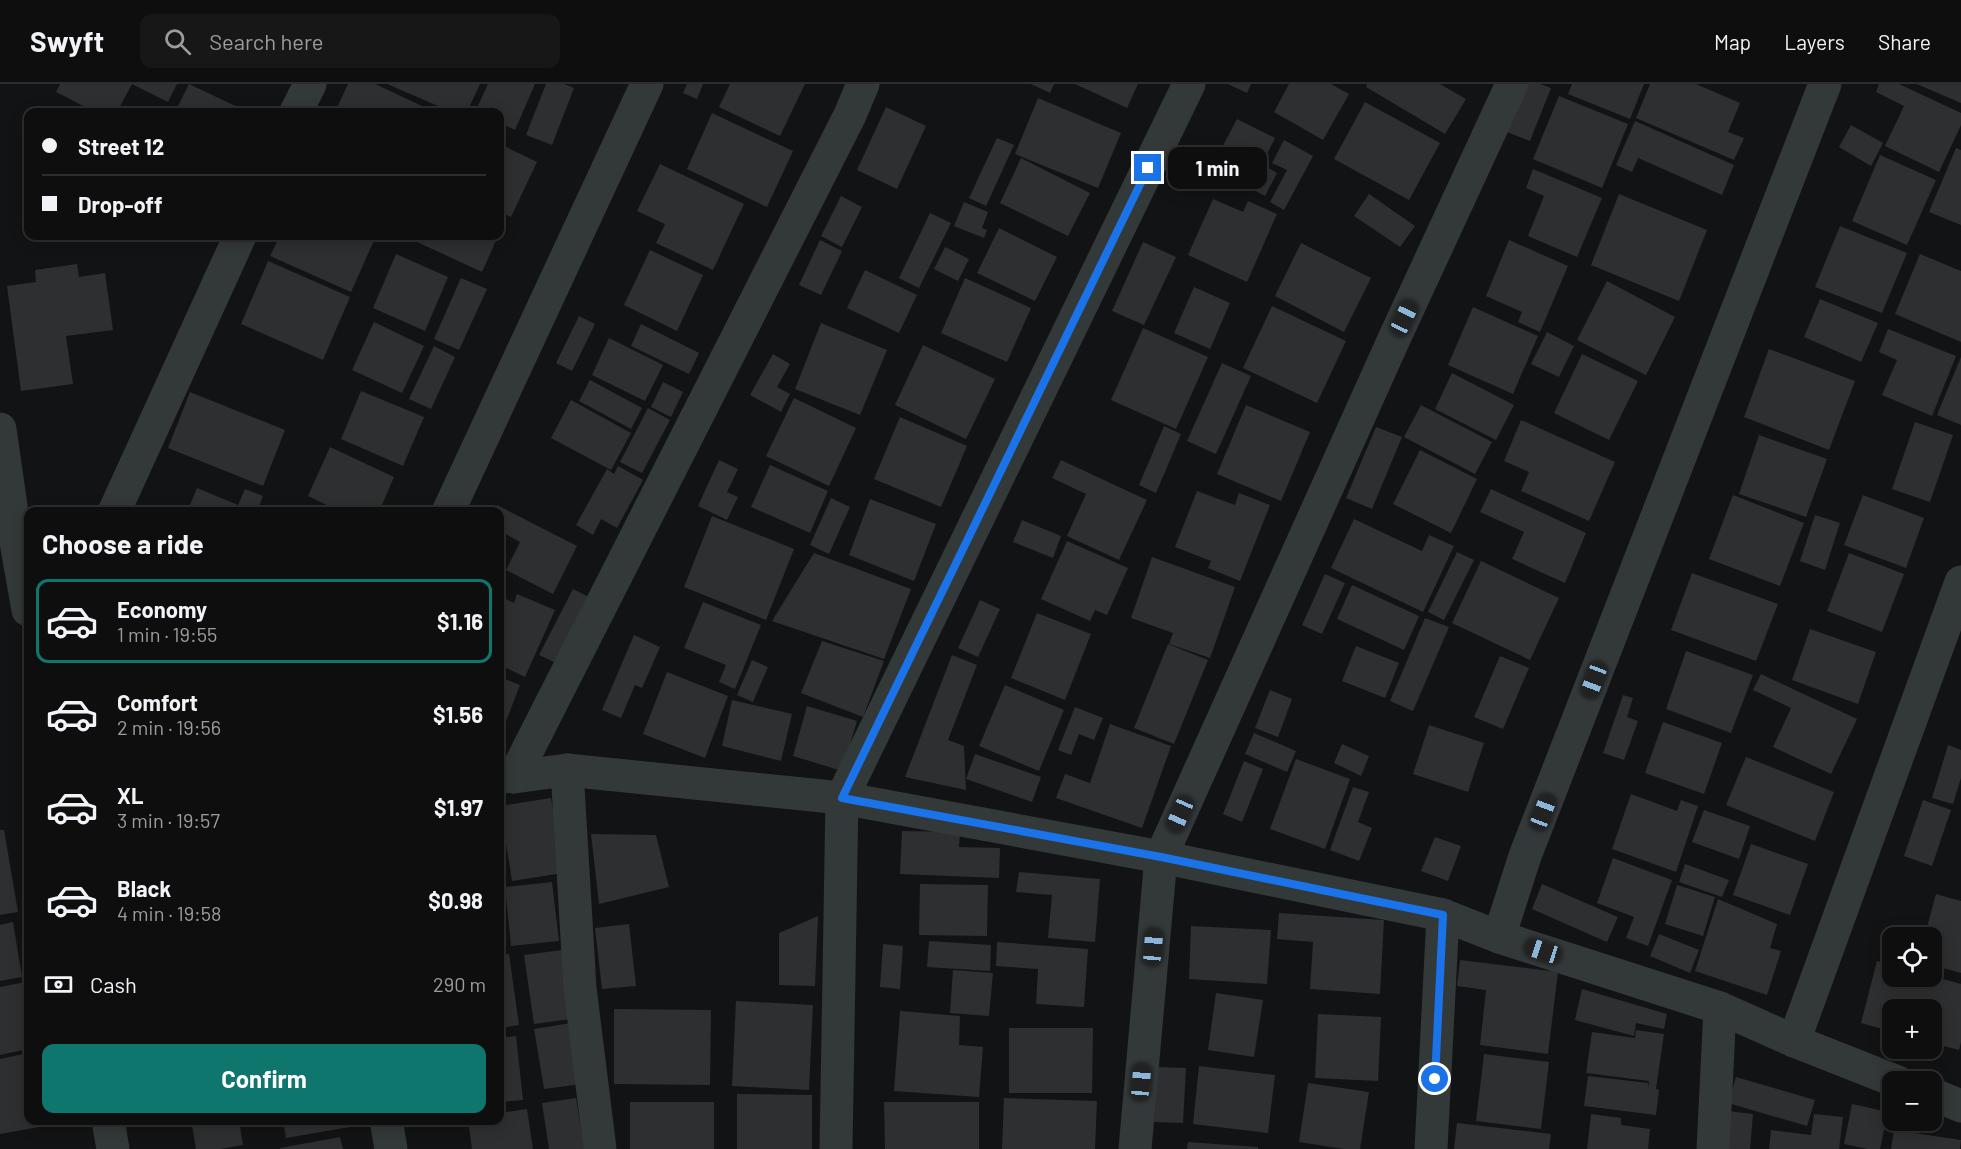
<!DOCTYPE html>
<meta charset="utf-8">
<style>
:root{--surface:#0e0e0f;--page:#171718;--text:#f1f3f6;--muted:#9b9c9e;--line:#2e2e2f;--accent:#0f766e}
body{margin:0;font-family:Barlow,sans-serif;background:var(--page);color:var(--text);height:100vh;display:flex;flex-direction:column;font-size:22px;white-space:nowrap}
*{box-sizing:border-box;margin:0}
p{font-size:20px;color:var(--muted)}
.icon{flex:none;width:33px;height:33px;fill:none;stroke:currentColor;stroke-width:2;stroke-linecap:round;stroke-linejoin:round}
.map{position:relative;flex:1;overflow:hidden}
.details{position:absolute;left:24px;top:423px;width:480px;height:618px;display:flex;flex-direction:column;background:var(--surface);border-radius:12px;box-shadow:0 3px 15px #0003,0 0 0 2px var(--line)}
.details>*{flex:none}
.top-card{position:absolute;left:24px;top:24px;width:480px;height:132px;border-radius:12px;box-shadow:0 3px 15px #0003,0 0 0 2px var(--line);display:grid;align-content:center;height:132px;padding:0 18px;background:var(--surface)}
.controls{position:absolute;left:1882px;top:843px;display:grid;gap:12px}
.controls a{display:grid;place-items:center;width:60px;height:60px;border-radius:12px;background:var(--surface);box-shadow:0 3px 15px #0003,0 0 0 2px var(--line);font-size:30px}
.end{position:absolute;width:27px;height:27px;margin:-14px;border:8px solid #1a73e8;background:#fff;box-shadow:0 0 0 3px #fff}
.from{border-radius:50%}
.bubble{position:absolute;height:42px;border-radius:12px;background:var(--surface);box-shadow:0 3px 15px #0003,0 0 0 2px var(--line);font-size:20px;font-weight:700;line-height:42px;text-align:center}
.car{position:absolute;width:18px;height:36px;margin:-18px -9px;border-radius:8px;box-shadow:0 0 4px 2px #0007;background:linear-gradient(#222 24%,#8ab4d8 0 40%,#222 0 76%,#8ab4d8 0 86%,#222 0)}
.top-card b{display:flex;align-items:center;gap:21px;height:57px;font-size:22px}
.top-card b+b{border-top:2px solid var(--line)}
.top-card i{width:15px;height:15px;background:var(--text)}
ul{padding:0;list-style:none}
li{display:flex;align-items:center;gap:18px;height:84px;margin:0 12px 9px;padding:0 6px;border:3px solid transparent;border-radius:12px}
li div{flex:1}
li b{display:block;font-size:22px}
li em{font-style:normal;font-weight:700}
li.on{border-color:var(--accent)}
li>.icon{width:54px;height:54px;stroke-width:1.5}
h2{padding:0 18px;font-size:27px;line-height:72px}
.pay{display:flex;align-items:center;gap:15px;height:66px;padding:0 18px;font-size:22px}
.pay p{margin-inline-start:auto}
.primary-button{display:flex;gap:12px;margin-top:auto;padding:12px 18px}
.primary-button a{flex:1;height:69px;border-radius:12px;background:var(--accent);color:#fff;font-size:24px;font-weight:700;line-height:69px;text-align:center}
header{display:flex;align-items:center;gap:36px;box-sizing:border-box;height:84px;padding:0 30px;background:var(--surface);border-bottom:2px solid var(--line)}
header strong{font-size:28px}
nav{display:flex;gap:33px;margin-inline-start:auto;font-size:21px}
.search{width:420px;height:54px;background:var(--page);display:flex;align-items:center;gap:15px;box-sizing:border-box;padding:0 21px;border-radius:12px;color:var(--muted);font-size:22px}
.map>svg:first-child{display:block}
</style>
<header>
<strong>Swyft</strong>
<div class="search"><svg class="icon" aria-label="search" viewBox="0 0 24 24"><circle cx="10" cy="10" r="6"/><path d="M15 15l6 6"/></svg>Search here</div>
<nav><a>Map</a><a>Layers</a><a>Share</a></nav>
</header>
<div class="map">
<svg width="1961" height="1065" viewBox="0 0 1961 1065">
<rect width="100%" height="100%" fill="#121314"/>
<g fill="#2d2f30">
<polygon points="60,0 132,0 117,28 95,28 56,8"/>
<polygon points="132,0 177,0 168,18"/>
<polygon points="189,0 244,26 243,28 175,28"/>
<polygon points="348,0 375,0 435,28 335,28"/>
<polygon points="387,0 480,0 467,28 452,28"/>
<polygon points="488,0 535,0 515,46 500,39 500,28 475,28"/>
<polygon points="546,0 564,0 574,4 552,61 526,51"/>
<polygon points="687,0 703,0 697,15 683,9"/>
<polygon points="730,0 805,0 780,52 719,23"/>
<polygon points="1031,0 1054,0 1050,9"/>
<polygon points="1075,0 1138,0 1127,24"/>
<polygon points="1228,0 1251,0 1247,9"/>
<polygon points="1289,0 1331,0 1349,10 1323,56 1274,28"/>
<polygon points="1367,0 1440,0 1466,15 1445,50 1366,3"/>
<polygon points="1523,0 1540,0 1551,4 1530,57 1504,47"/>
<polygon points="1572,0 1644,0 1630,35 1568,10"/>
<polygon points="1650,0 1696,0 1740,19 1728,48 1744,54 1734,76 1636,34"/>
<polygon points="1879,0 1899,0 1961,29 1961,41 1939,88 1885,62 1904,22 1876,8"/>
<polygon points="1917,0 1961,0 1961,19"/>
<polygon points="1559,12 1628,40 1602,104 1533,75"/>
<polygon points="1038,14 1121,49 1098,104 1015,70"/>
<polygon points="1365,18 1440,59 1409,116 1334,75"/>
<polygon points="886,23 926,42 897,105 857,86"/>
<polygon points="712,29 793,67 767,123 687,85"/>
<polygon points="1237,35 1275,54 1262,80 1277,89 1265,112 1211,84"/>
<polygon points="1635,37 1734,81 1722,111 1638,74 1632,88 1616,81"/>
<polygon points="1851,41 1883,59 1871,82 1839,63"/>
<polygon points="997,54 1014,61 986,122 969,114"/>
<polygon points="1284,56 1313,72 1284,126 1270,118 1287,86 1272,79"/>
<polygon points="500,60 537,78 511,133 500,128"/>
<polygon points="1956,64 1961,66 1961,141 1929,128"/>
<polygon points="1880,71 1936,96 1907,161 1852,137"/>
<polygon points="1021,74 1090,109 1068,152 1000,119"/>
<polygon points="660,80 744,120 713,186 656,159 665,140 637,127"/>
<polygon points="1533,85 1602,114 1577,173 1528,152 1544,112 1526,104"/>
<polygon points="1369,110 1415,142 1400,163 1354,132"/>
<polygon points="1619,110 1707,146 1679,217 1591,181"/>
<polygon points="841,112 862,123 842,163 821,152"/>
<polygon points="1213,115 1243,128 1248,117 1277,130 1247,198 1188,171"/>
<polygon points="964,118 988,128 982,144 987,146 984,154 954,142"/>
<polygon points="930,129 951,139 919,204 899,194"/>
<polygon points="1840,142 1907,169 1882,229 1815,203"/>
<polygon points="999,144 1057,173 1035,217 977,189"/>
<polygon points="280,152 376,152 351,208 270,172"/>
<polygon points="420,152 498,152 482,188 417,158"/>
<polygon points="820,156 842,167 821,211 799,201"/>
<polygon points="1509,156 1568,182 1540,248 1518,238 1522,228 1486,212"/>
<polygon points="1143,158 1176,173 1144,241 1112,227"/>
<polygon points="1301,159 1371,194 1344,248 1275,212"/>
<polygon points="945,163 969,175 958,197 934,185"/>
<polygon points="650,166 703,191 677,247 624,221"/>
<polygon points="396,170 448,193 425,247 373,224"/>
<polygon points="1920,170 1961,187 1961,258 1895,230"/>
<polygon points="268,177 350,213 323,276 241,240"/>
<polygon points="77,180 79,193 105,189 113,246 66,252 73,300 21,307 7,202 36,198 35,186"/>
<polygon points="865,186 917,211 899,249 847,224"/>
<polygon points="461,194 487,205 459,266 434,255"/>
<polygon points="965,194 1031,224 1007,278 941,249"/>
<polygon points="1607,197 1675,233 1646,291 1577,256"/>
<polygon points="1194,203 1230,219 1210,265 1174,249"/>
<polygon points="1820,215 1878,239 1861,278 1804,253"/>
<polygon points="1272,222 1346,257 1317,319 1243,284"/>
<polygon points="1473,223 1538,252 1513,310 1448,281"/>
<polygon points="579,232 595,240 572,287 556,279"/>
<polygon points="374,238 424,262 402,309 352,286"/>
<polygon points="821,239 887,266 860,331 795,305"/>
<polygon points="641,240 699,269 689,290 631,262"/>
<polygon points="1143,244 1208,273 1176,345 1111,316"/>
<polygon points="1888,245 1956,272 1932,332 1882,311 1897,276 1879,268"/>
<polygon points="1547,248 1574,262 1559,293 1531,280"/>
<polygon points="609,254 663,281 645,317 592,291"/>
<polygon points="923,261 995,295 966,355 895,321"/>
<polygon points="434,262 455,273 431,325 409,315"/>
<polygon points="1769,265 1855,297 1829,366 1744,333"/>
<polygon points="773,270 790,280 777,303 790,310 781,328 750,311"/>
<polygon points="1582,270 1638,297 1609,356 1554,329"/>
<polygon points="1961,273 1961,341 1937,331"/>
<polygon points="1222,279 1251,292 1216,370 1187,357"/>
<polygon points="1452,289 1514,321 1496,356 1435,325"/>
<polygon points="590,296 642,324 631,345 579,317"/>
<polygon points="663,298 683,308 671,333 651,323"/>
<polygon points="361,307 424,333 403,382 341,355"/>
<polygon points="190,308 285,346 263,402 168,364"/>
<polygon points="794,314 856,344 829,402 766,372"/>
<polygon points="571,316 631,349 611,386 551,354"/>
<polygon points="1246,321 1310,348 1281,417 1217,390"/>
<polygon points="1421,321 1492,358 1475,390 1404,353"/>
<polygon points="648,324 670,336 642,389 620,378"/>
<polygon points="900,333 967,362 941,423 874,395"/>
<polygon points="1521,336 1615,378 1589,437 1521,407 1529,388 1504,377"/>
<polygon points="1915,338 1953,351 1930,418 1892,405"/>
<polygon points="1164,342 1181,350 1156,409 1139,401"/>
<polygon points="1376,343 1402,353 1372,425 1346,414"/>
<polygon points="1759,351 1827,375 1806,433 1739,410"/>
<polygon points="330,363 394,393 379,428 341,428 308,412"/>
<polygon points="1420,366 1477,395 1451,449 1393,420"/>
<polygon points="719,376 738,385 727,408 738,413 727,436 698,422"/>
<polygon points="1061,376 1147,416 1119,476 1067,452 1086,410 1052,394"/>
<polygon points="770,381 828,407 810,449 751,423"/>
<polygon points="618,382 643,396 617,444 601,435 593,451 576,441 607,385 614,390"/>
<polygon points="197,404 238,421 245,405 263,412 257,428 187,428"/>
<polygon points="1491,405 1586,449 1565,499 1512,475 1524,448 1480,428"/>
<polygon points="1197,407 1235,421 1239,409 1270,421 1240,497 1208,484 1211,477 1175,463"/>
<polygon points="1733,411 1804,439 1780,502 1709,475"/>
<polygon points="1863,411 1924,434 1906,484 1844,461"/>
<polygon points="831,414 850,423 829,470 810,461"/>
<polygon points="870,415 936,440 914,497 849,471"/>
<polygon points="497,421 577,462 553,510 506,486 520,458 500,447 500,428 494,428"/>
<polygon points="1815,431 1840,439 1825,486 1800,477"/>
<polygon points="712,432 794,465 766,536 684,503"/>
<polygon points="1354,435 1422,467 1429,451 1454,462 1423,528 1331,484"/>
<polygon points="1022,436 1061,452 1053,474 1013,458"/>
<polygon points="1067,457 1128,484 1107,531 1095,526 1090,537 1041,515"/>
<polygon points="1457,468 1474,476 1444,536 1428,528"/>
<polygon points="814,469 911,505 884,575 772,537"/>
<polygon points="1849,469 1904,490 1882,548 1827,527"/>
<polygon points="1152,473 1235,503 1210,574 1169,560 1173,549 1131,534"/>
<polygon points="1481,477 1559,514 1530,576 1452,539"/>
<polygon points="1692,489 1778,520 1756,577 1671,546"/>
<polygon points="1325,490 1345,499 1322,550 1302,541"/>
<polygon points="1352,501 1419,532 1404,566 1337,535"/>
<polygon points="573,505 589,513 556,579 539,571"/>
<polygon points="517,510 555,526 525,593 500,581 500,512 514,519"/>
<polygon points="980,516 1000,525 978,573 958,564"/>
<polygon points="703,518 761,541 735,605 719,598 726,581 684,564"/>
<polygon points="1037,529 1091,550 1065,616 1011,594"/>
<polygon points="1425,534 1449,543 1413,627 1390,617"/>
<polygon points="1810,545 1876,568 1858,620 1792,596"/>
<polygon points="634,551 660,563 642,604 635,601 621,634 602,626"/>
<polygon points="822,557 884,577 863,633 801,609"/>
<polygon points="1168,560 1208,576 1174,660 1134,644"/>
<polygon points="1356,562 1399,579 1385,614 1342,597"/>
<polygon points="1686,567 1753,591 1731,649 1666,625"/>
<polygon points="952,571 977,581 948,656 964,662 966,706 905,693"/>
<polygon points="1500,572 1529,584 1503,645 1474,633"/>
<polygon points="752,576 768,583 753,618 737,611"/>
<polygon points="667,588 728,612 705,674 643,650"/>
<polygon points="1761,590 1857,635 1831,690 1773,663 1791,624 1753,606"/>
<polygon points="500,593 520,601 500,653"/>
<polygon points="1005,601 1064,626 1039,687 979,662"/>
<polygon points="1270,606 1292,615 1278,653 1255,644"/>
<polygon points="1623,611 1633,614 1627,633 1638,637 1624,676 1603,669"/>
<polygon points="732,616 792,630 781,677 722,662"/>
<polygon points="807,622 857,637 842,687 793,672"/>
<polygon points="1075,623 1103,634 1094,656 1079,650 1071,671 1058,666"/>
<polygon points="1663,638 1722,659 1704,710 1645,689"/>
<polygon points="1110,640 1171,662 1142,744 1056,714 1065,690 1090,699"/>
<polygon points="1429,641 1484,659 1468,708 1413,690"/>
<polygon points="1254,649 1296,667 1287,688 1245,670"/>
<polygon points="1342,660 1369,672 1361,692 1334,679"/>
<polygon points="1948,661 1961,666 1961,694 1953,720 1932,714"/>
<polygon points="975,670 1041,693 1032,718 966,695"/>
<polygon points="1746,673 1834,708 1815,757 1726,721"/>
<polygon points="1296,675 1350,695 1325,765 1270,745"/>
<polygon points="1244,677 1263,685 1242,738 1223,730"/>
<polygon points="1353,703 1369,708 1358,738 1372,744 1359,777 1330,766"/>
<polygon points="1631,710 1677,727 1681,716 1698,722 1676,788 1612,765"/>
<polygon points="551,714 563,789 512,797 500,722"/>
<polygon points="1923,716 1951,726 1932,782 1904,772"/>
<polygon points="1704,726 1750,742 1739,775 1692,758"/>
<polygon points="0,746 4,746 18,828 0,831"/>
<polygon points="902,747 960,748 959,763 1000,764 999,794 900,790"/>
<polygon points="591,750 656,751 669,803 599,820"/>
<polygon points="1435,753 1461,762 1448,797 1421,787"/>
<polygon points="1751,760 1808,780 1790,831 1733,811"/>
<polygon points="1613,774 1672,796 1648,862 1626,854 1634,833 1597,819"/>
<polygon points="1685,780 1729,796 1722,813 1679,798"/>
<polygon points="1019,788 1100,795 1095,858 1048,854 1052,811 1016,808"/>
<polygon points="552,798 559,857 511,862 505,803"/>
<polygon points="920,800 988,801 987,852 919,851"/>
<polygon points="1542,800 1618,833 1607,858 1532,825"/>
<polygon points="1677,801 1715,813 1703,852 1665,840"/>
<polygon points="1936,810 1961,817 1961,889 1932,881 1932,854 1924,854"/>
<polygon points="1718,815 1777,840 1770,864 1781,867 1767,911 1695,887"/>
<polygon points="1279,829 1384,836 1380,910 1310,905 1313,858 1277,855"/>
<polygon points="818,832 815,902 779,901 779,849"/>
<polygon points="13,838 22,893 0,897 0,841"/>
<polygon points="629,840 636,902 602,905 595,844"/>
<polygon points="1191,842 1271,846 1267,900 1189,895"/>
<polygon points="1659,850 1699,866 1690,889 1650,872"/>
<polygon points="929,857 991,861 990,887 927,883"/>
<polygon points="997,858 1088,865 1084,923 1036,920 1038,885 996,882"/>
<polygon points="883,860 903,862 900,905 880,903"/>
<polygon points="562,866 571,935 534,940 524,871"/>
<polygon points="509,870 519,941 500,944 500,871"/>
<polygon points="1460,876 1558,888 1548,970 1480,961 1486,906 1457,902"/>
<polygon points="1877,877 1893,881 1893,892 1932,892 1961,900 1961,958 1959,966 1932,959 1932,926 1893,926 1893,948 1861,939"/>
<polygon points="953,886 993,889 989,932 950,929"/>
<polygon points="25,898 28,917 28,965 0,971 0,903"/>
<polygon points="1582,905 1667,930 1664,945 1636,939 1634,952 1575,936"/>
<polygon points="1216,909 1263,916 1254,973 1208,966"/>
<polygon points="736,917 813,921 809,1006 732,1002"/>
<polygon points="614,925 711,926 710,1001 614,1000"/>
<polygon points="900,927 960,932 959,961 983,963 979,1013 894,1007"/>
<polygon points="1318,930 1381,933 1378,997 1315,994"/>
<polygon points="571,939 581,1000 544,1005 534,945"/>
<polygon points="1009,944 1093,944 1092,1009 1009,1009"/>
<polygon points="1636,946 1664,950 1656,1005 1659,1006 1656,1031 1584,1022 1588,992 1648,999 1648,1004 1649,997 1586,989 1592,948 1635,954"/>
<polygon points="516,952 523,1016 500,1018 500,954"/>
<polygon points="28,969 28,1036 44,1036 45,1042 0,1050 0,975"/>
<polygon points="1484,970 1549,978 1541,1045 1476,1037"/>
<polygon points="1199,982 1275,991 1268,1049 1193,1040"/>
<polygon points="1157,983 1186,984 1183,1039 1154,1038"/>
<polygon points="1736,993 1815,1016 1807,1042 1728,1019"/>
<polygon points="1308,999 1369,1008 1360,1065 1344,1065 1299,1058"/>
<polygon points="737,1010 812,1011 812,1065 737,1065"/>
<polygon points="576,1014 584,1065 549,1065 542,1019"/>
<polygon points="1004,1014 1097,1017 1095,1065 1002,1065"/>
<rect x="630" y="1018" width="84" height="47"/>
<polygon points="884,1018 979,1018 979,1065 885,1065"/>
<polygon points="1852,1020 1888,1028 1880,1065 1868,1065 1844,1060"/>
<polygon points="527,1025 533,1065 472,1065 468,1036 500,1036 500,1029"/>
<polygon points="1728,1027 1753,1030 1750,1065 1724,1065"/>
<polygon points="1591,1030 1621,1034 1621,1041 1650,1045 1648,1065 1587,1065"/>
<polygon points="1814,1030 1843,1033 1839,1065 1769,1065 1771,1046 1811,1051"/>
<polygon points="191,1036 239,1036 243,1061 220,1065 196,1065"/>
<polygon points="283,1036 349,1036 350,1043 286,1054"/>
<polygon points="1457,1039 1551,1050 1549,1065 1454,1065"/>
<polygon points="1894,1046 1961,1056 1960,1065 1891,1065"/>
<polygon points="340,1053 343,1065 280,1065 280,1064"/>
<polygon points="1188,1058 1258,1063 1258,1065 1187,1065"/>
</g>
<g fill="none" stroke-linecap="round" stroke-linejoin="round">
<g stroke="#333839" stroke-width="33">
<polyline points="296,28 310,0"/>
<polyline points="0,345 17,464 28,526"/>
<polyline points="114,428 240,152"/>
<polyline points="448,428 647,0"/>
<polyline points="567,686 580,904 600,1065"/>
<polyline points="500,692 514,693 567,686 842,714 1161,773 1443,831 1499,853 1720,924 1794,957 1898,998"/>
<polyline points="514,693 850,31 863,0"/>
<polyline points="1499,853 1525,772 1825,0"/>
<polyline points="1794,957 1961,498"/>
<polyline points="1932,1010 1961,1022"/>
<polyline points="108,1036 113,1065"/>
<polyline points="386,1036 391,1065"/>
<polyline points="836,1065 842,714 1189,0"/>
<polyline points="1135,1065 1161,773 1394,255 1512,0"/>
<polyline points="1431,1065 1443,831"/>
<polyline points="1713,1065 1720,924"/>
</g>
</g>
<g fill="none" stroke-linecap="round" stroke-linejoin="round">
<polyline stroke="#1a73e8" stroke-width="8" points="1148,84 842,714 1161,773 1443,831 1435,995"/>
</g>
</svg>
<div class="controls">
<a><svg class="icon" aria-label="locate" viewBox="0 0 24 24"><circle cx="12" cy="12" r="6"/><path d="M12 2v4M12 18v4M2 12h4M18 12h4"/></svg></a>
<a>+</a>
<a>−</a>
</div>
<i class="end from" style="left:1435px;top:995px"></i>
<i class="end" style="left:1148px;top:84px"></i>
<div class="bubble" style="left:1168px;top:63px;width:99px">1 min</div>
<i class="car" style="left:1404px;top:234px;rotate:25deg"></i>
<i class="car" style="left:1594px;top:596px;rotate:201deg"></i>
<i class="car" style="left:1543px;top:728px;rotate:21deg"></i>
<i class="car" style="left:1180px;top:730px;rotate:204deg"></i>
<i class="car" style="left:1153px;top:863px;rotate:5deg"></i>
<i class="car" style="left:1543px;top:867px;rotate:288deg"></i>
<i class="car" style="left:1141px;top:998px;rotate:5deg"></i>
<div class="top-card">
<b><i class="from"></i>Street 12</b>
<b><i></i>Drop-off</b>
</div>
<section class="details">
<h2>Choose a ride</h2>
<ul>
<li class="on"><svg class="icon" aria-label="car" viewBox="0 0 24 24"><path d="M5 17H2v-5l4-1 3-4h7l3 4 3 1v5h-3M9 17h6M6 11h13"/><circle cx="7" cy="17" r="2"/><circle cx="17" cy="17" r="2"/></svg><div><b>Economy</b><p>1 min · 19:55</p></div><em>$1.16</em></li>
<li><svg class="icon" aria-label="car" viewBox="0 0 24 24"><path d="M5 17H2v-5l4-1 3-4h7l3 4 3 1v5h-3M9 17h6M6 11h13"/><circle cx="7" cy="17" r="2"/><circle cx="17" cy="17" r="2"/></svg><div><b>Comfort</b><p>2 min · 19:56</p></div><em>$1.56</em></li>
<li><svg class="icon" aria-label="car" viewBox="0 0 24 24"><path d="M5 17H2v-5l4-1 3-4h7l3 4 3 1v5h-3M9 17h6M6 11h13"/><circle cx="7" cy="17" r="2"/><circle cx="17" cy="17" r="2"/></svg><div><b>XL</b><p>3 min · 19:57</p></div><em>$1.97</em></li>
<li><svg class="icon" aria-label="car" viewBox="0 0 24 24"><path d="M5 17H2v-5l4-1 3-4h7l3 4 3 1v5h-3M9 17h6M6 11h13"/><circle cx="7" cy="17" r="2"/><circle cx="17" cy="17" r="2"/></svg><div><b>Black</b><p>4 min · 19:58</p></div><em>$0.98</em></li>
</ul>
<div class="pay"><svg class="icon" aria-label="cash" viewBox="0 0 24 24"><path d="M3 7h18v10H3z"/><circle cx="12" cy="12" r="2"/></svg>Cash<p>290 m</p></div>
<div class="primary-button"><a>Confirm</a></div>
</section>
</div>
